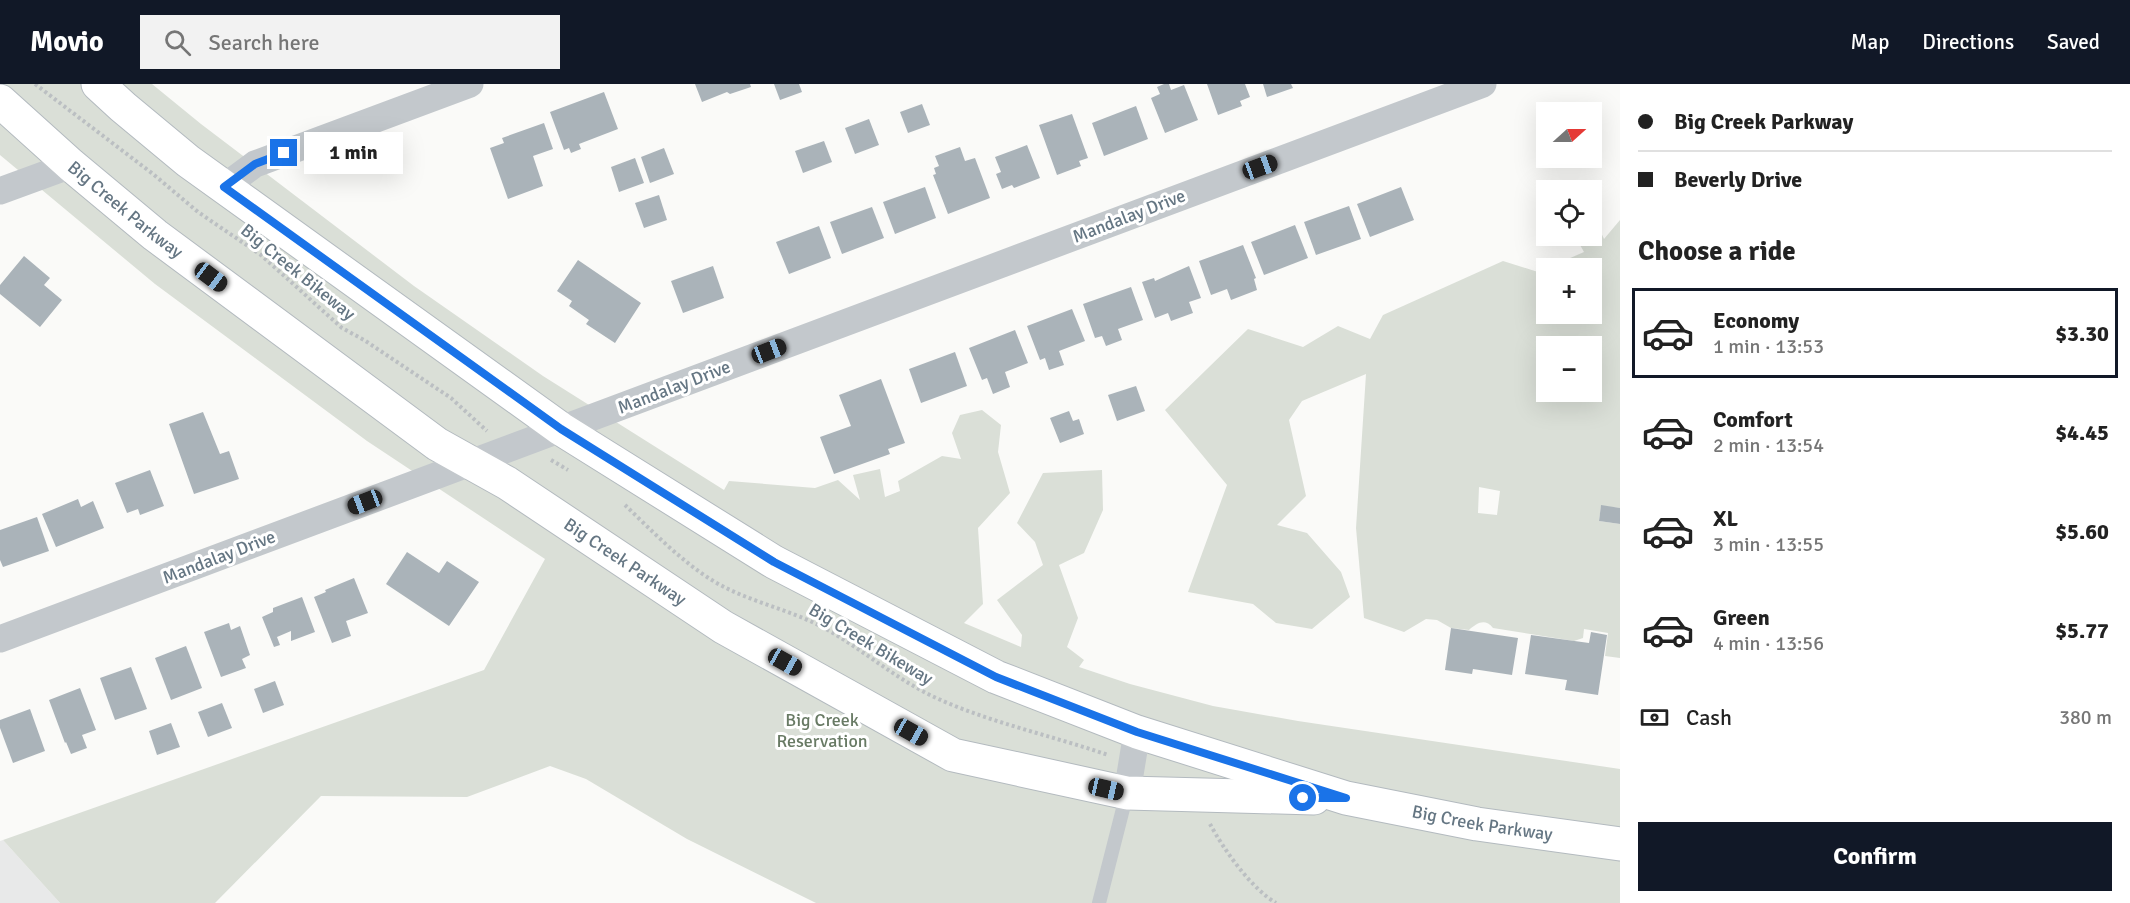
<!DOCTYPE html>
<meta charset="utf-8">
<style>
:root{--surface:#fff;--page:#f2f2f2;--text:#222;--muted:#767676;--line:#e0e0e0;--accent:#111827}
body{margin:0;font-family:Signika,sans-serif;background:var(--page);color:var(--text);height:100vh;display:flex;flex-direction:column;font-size:22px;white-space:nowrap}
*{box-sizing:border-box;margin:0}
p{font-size:20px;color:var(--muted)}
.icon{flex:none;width:33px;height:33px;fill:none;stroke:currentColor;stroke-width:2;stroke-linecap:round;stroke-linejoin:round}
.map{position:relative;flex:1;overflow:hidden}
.panel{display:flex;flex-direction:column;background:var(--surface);width:510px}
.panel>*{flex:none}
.hud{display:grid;align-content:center;height:132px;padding:0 18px;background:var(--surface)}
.needle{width:39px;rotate:69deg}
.fabs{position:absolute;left:1536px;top:18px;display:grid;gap:12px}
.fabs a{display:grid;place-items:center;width:66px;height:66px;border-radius:0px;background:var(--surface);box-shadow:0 6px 24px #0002;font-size:30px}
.end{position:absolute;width:27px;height:27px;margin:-14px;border:8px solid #1a73e8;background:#fff;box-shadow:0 0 0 3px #fff}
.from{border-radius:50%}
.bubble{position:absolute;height:42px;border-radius:0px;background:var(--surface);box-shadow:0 6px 24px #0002;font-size:20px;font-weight:700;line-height:42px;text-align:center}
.car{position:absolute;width:18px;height:36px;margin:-18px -9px;border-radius:8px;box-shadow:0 0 4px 2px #0007;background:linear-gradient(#222 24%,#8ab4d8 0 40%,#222 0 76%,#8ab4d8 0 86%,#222 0)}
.hud b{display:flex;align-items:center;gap:21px;height:57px;font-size:22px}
.hud b+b{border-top:2px solid var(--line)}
.hud i{width:15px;height:15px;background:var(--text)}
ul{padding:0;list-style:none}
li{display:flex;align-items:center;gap:18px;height:90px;margin:0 12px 9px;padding:0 6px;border:3px solid transparent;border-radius:0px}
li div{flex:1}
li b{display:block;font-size:22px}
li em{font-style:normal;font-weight:700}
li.selected{border-color:var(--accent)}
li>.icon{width:54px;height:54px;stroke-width:1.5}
h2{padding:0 18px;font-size:27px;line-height:72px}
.pay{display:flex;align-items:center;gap:15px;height:66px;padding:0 18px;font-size:22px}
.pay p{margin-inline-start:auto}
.primary-button{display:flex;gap:12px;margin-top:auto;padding:12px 18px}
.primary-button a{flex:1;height:69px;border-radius:0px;background:var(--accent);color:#fff;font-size:24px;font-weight:700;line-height:69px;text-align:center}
header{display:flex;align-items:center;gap:36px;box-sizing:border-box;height:84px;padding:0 30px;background:var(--accent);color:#fff}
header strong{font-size:28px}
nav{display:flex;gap:33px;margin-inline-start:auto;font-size:21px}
.search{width:420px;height:54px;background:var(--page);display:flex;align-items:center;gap:15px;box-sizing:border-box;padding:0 21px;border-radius:0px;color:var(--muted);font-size:22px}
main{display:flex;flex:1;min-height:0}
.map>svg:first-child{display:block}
</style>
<header>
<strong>Movio</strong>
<div class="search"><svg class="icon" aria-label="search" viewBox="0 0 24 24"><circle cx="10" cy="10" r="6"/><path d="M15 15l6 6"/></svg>Search here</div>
<nav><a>Map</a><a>Directions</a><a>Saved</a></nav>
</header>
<main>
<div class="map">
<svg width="1620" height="819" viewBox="0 0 1620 819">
<rect width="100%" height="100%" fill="#fafaf8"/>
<polygon fill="#e8e9e9" points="3,756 60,819 0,819 0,757"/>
<g fill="#dadfd7" fill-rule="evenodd">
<polygon points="0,0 152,0 201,40 414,202 543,292 724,406 729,397 815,404 838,396 860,416 853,391 880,385 885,413 900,407 898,397 942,372 961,375 952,349 960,331 982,326 1001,341 998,368 1010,409 978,444 983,520 964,539 1021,563 1022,551 997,516 1043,481 1035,458 1017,439 1043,389 1102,386 1103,426 1084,469 1059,481 1078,534 1067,563 1084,576 1079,583 1130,600 1213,622 1298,637 1620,685 1620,819 816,819 687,755 586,695 550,682 467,713 321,712 215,819 60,819 3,756 484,586 545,475 367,357 155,200 0,71"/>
<path d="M1594 133 1604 155 1620 136V424L1601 422 1599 437 1620 440V574L1605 572 1608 549 1584 545 1583 554 1574 557 1493 544C1485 534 1477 539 1469 546L1451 544 1437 536 1426 535 1404 548 1364 534 1356 444 1366 290 1302 317 1289 336 1306 412 1277 441 1307 449 1341 488 1350 513 1312 545 1276 539 1253 520 1188 508 1227 401 1165 326 1248 245 1303 263 1338 242 1370 255 1383 231 1503 177 1538 188 1584 168 1575 152H1592V134ZM1546 184H1592V230H1546ZM1546 262H1592V308H1546ZM1479 403 1500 407 1497 431 1478 429Z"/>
</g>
<g fill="#aab3b9">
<polygon points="695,0 750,0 751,3 730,10 727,8 702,18"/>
<polygon points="774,0 799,0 802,8 780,16"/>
<polygon points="1164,0 1169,0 1171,6 1184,1 1198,36 1165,49 1151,14 1160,10 1157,3"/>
<polygon points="1207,0 1245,0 1250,13 1240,17 1242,22 1218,31"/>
<polygon points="1263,0 1291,0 1293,4 1267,13"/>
<polygon points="604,8 618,45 579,60 581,65 571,69 569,64 564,66 550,28"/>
<polygon points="922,20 930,41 908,49 900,28"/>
<polygon points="1136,22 1148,55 1104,72 1092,39"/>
<polygon points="1072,30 1088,74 1079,77 1081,82 1057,91 1039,41"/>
<polygon points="869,35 879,61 855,70 845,44"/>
<polygon points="544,39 553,65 533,72 543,102 508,115 490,64 504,59 502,54"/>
<polygon points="824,57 832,78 803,89 795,67"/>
<polygon points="1027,61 1040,94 1014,104 1012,101 1002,105 996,90 1001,88 995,73"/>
<polygon points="960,63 965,77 975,74 990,114 948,130 933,91 936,90 934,84 939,82 935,72"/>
<polygon points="664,64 674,90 650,99 641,73"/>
<polygon points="635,74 644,99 619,108 611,83"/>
<polygon points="925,103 936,134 895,150 883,118"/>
<polygon points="1401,103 1414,136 1370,153 1357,120"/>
<polygon points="659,111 667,136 644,144 635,119"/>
<polygon points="1349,122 1361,155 1316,171 1304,138"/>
<polygon points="872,123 884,154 842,170 830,138"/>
<polygon points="1295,141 1308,174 1264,191 1251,158"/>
<polygon points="819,142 831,174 789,190 776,158"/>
<polygon points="1243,161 1256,194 1254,195 1257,206 1231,216 1227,205 1211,211 1199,177"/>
<polygon points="24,172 50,194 44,201 62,216 40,243 0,210 0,201"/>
<polygon points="578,176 641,219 615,259 586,240 589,236 569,222 572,217 557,207"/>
<polygon points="713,182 724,214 683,229 671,197"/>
<polygon points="1189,182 1201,214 1189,218 1193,229 1171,237 1168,229 1155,234 1142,198 1154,194 1155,197"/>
<polygon points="1131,203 1143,236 1118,245 1122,256 1106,262 1102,252 1095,254 1083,220"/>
<polygon points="1072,225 1085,257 1059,267 1064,281 1049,286 1045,274 1040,276 1027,242"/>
<polygon points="1015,246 1028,279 1005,288 1010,303 993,310 987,294 982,296 969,264"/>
<polygon points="955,268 967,302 921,319 909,285"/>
<polygon points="881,295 905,359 888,365 890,370 834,390 820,353 851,342 839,311"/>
<polygon points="1136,302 1145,327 1117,337 1108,311"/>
<polygon points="1069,327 1073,337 1079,335 1084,350 1060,359 1050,334"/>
<polygon points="203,328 220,370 229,367 239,395 194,410 169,340"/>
<polygon points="150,386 164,422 140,431 138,425 127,429 115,399"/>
<polygon points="78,415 81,423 93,417 104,444 56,463 42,430"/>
<polygon points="1601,421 1620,424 1620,440 1599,437"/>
<polygon points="37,433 49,467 3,483 0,476 0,446"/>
<polygon points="407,468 439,489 447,477 479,498 449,542 386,500"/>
<polygon points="354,494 368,529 346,537 351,552 332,559 314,513 326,508 325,506"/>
<polygon points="302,513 315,548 291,557 291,547 277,553 280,561 274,563 262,533 273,528 273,524"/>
<polygon points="229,539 231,546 240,542 250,571 242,575 246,584 221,593 204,548"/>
<polygon points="1451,544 1518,554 1512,591 1473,585 1472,590 1445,586"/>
<polygon points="1591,548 1607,551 1598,611 1565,606 1567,596 1525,590 1531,551 1589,559"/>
<polygon points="186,562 202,604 171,616 155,574"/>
<polygon points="131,583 147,625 115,636 100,594"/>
<polygon points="275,597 284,621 263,629 254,605"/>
<polygon points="80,604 96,646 82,651 87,664 71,670 66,658 65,659 49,616"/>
<polygon points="222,619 232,644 208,653 198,628"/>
<polygon points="30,625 45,667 13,679 0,644 0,636"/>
<polygon points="171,639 180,663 157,671 149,647"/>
</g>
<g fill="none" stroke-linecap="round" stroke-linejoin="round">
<g stroke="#b3babf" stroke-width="35">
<g id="secondary">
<path id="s1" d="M98 0 123 23 188 77 561 345 774 478 996 593 1137 648 1346 714 1477 740 1620 760"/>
<path id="s2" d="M0 17 71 81 155 151 437 360 507 399 723 543 953 671 1127 709 1314 714"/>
</g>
</g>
<g stroke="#bbbfc2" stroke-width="4" stroke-dasharray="3 3" stroke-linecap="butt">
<polyline points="35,0 153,90 198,128 261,171 342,244 364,256 451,314 487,347"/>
<polyline points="551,376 568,386"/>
<path d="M625 421C652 447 683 479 715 498 749 518 789 525 824 544 861 564 893 593 932 612 987 638 1050 651 1108 671"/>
<path d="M1210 740C1224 766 1251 804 1276 819"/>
</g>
<polyline stroke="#c3c8cc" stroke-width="14" points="1099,819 1127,709"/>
<g stroke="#c3c8cc" stroke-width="27">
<polyline points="224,103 255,80 470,0"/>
<polyline points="0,107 71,81"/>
<polyline points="0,555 1483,0"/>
<polyline points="1127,709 1137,648"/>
</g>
<use href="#secondary" stroke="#fff" stroke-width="33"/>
</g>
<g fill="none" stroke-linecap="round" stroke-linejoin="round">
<polyline stroke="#1a73e8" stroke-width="8" points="284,69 255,80 224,103 561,345 774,478 996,593 1137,648 1346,714 1303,714"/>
</g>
<g text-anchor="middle" stroke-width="6" stroke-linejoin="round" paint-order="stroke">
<g font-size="18" fill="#657683" stroke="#fff">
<text dy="6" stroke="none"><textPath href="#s2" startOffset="166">Big Creek Parkway</textPath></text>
<text transform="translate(1129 132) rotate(-21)" y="6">Mandalay Drive</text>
<text transform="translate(298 188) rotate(39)" y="6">Big Creek Bikeway</text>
<text transform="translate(674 303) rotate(-21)" y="6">Mandalay Drive</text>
<text transform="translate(219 473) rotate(-21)" y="6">Mandalay Drive</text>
<text dy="6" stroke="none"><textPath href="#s2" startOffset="778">Big Creek Parkway</textPath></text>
<text transform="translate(871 560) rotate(31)" y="6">Big Creek Bikeway</text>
<text dy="6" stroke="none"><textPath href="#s1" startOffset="1588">Big Creek Parkway</textPath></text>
</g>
<g font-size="18" fill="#687a64" stroke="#fff">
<text x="822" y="642">Big Creek<tspan x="822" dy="21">Reservation</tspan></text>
</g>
</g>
</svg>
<div class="fabs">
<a><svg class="needle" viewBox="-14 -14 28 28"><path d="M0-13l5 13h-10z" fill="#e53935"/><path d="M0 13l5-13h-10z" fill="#767676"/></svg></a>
<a><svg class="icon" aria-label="locate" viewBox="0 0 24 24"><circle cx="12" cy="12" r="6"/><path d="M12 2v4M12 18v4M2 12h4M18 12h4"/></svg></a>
<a>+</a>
<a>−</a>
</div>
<i class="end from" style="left:1303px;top:714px"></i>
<i class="end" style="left:284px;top:69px"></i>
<div class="bubble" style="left:304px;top:48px;width:99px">1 min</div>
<i class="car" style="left:1260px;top:83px;rotate:70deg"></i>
<i class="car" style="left:211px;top:193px;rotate:127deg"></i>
<i class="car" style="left:769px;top:267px;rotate:69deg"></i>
<i class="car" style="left:365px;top:418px;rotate:249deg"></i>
<i class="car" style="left:785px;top:578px;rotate:119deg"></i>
<i class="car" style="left:911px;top:648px;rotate:119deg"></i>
<i class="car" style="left:1106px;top:705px;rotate:103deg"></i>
</div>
<section class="panel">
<div class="hud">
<b><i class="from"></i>Big Creek Parkway</b>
<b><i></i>Beverly Drive</b>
</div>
<h2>Choose a ride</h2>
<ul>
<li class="selected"><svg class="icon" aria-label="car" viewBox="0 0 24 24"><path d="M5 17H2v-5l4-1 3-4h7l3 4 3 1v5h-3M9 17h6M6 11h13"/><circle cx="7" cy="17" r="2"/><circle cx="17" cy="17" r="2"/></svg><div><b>Economy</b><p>1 min · 13:53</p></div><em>$3.30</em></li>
<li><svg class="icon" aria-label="car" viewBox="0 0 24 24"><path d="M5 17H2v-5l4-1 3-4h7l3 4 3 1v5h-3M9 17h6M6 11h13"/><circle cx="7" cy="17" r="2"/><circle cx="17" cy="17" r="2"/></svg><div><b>Comfort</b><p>2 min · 13:54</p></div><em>$4.45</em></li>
<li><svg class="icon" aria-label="car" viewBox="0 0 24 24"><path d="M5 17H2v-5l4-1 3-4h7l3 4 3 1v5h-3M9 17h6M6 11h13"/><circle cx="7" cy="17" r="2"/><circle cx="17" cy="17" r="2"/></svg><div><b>XL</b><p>3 min · 13:55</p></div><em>$5.60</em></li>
<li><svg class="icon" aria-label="car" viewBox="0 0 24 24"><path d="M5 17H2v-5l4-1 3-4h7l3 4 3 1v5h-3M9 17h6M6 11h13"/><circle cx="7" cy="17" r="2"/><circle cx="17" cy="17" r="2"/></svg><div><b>Green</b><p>4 min · 13:56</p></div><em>$5.77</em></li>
</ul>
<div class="pay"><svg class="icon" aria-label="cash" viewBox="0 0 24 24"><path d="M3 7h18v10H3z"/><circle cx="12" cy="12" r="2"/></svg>Cash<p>380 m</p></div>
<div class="primary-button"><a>Confirm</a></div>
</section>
</main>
